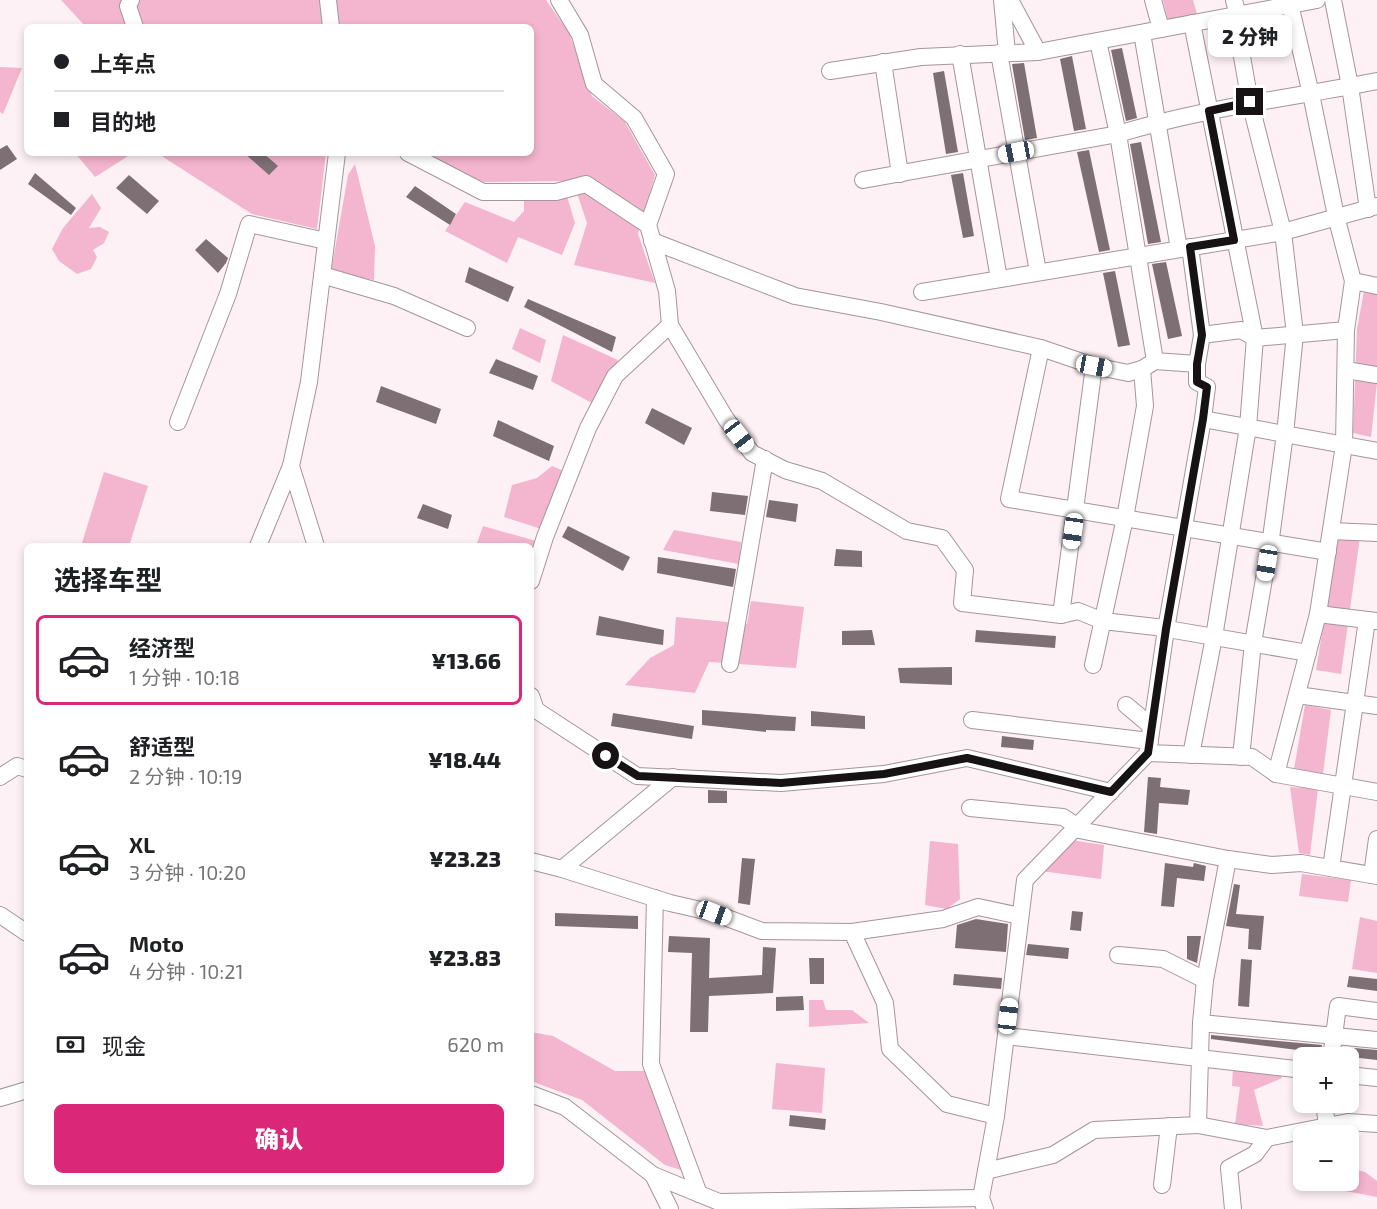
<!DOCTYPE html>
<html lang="zh">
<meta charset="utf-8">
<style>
:root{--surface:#fff;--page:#f6f6f6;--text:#202124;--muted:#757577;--line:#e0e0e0;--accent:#db2777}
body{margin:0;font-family:"Exo 2","Noto Sans SC",sans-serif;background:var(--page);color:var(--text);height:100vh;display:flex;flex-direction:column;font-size:22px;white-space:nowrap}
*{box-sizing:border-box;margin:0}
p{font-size:20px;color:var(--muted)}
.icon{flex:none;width:33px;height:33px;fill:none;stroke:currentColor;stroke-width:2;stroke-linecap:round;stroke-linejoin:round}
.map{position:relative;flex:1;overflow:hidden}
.details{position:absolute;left:24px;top:543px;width:510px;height:642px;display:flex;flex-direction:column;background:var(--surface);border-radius:9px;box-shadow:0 3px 9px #0003}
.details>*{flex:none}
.banner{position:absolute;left:24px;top:24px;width:510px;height:132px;border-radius:9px;box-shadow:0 3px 9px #0003;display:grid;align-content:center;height:132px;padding:0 30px;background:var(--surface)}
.buttons{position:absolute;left:1293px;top:1047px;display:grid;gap:12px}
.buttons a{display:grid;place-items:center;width:66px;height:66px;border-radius:9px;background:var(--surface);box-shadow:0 3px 9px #0003;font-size:30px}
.end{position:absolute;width:27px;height:27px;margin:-14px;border:8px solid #171214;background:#fff;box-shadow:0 0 0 3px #fff}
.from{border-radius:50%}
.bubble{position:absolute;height:42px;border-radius:9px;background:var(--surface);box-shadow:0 3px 9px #0003;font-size:20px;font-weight:800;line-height:42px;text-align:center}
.car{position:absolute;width:18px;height:36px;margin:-18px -9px;border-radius:8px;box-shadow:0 0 4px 2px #0007;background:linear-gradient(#fff 24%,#345 0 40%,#fff 0 76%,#345 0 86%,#fff 0)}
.banner b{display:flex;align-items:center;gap:21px;height:57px;font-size:22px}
.banner b+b{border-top:2px solid var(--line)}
.banner i{width:15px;height:15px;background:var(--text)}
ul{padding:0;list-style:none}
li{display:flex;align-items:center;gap:18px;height:90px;margin:0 12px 9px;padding:0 18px;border:3px solid transparent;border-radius:9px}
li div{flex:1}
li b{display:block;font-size:22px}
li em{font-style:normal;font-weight:800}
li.current{border-color:var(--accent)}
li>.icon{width:54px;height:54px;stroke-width:1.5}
h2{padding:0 30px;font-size:27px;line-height:72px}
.pay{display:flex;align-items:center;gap:15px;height:66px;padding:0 30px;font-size:22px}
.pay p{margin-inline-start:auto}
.button{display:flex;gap:12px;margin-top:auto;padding:12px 30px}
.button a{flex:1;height:69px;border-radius:9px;background:var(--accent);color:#fff;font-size:24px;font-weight:800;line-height:69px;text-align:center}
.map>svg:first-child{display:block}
</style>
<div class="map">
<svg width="1377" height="1209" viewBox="0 0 1377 1209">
<rect width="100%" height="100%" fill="#fef1f6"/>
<g fill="#f4b5ce">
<polygon points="61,0 546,0 569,33 592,96 625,122 655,175 638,234 655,283 574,265 587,223 573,181 484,182 414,153 531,153 531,27 86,27"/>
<polygon points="1163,0 1193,0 1197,14 1168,21"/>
<polygon points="0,67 22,68 3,114 0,112"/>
<polygon points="75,153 133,153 95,177"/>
<polygon points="157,153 326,153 317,229 252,214"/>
<polygon points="355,164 375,246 374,280 331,272 348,175"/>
<polygon points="92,194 101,208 89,228 100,227 109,232 104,243 93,250 97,257 91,269 77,274 59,261 52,249 63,228"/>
<polygon points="567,196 575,223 562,255 518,237 507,263 445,231 465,202 514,222 524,211 524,198"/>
<polygon points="1364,291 1377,294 1377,383 1371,437 1353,433 1357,329"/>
<polygon points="520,328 546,340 540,363 512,349"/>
<polygon points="563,335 618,360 592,403 551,381"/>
<polygon points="552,466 564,471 541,529 504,517 512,485 537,478"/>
<polygon points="104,472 148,486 129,546 81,546"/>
<polygon points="483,526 536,541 531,560 531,546 476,546"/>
<polygon points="674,530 741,542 739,564 663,550"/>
<polygon points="1343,534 1360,537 1341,674 1316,670 1337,542"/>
<polygon points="751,601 804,607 796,668 709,662 695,693 625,685 650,658 674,645 676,617 747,624"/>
<polygon points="1305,705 1331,710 1323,774 1294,769"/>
<polygon points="1290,787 1318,789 1310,855 1299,853"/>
<polygon points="1071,840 1104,845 1101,879 1041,871"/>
<polygon points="930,841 958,844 960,899 947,909 925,905"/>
<polygon points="1302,874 1351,880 1348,902 1299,896"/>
<polygon points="1360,917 1377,921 1377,973 1352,969"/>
<polygon points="809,1000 823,1000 826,1010 852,1010 869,1023 809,1027"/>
<polygon points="531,1032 553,1036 615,1071 648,1071 684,1171 665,1165 582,1100 531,1081"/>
<polygon points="776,1063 825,1068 822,1113 772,1109"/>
<polygon points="1233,1068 1279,1073 1282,1078 1254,1090 1263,1126 1235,1124 1240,1087 1232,1086"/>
<polygon points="1349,1168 1365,1172 1377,1181 1377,1197 1318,1186 1320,1181 1348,1180"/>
</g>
<g fill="#7d6f74">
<polygon points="1122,48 1137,118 1126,121 1111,50"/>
<polygon points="1072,56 1086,129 1074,131 1060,59"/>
<polygon points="1024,63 1037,138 1025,140 1012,64"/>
<polygon points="944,71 958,152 946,154 933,73"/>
<polygon points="1141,142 1161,242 1148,244 1130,144"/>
<polygon points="7,145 17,159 0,170 0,149"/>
<polygon points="1089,150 1110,250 1099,252 1077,152"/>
<polygon points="244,153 263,153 278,166 269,175"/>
<polygon points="35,173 76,208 71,215 28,184"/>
<polygon points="963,173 974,236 963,238 951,175"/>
<polygon points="129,175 159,201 147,214 116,188"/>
<polygon points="415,186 456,214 450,225 406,197"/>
<polygon points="206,239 228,258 226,263 218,273 195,250"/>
<polygon points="1166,262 1182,336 1168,339 1152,264"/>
<polygon points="469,267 514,287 508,302 465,282"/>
<polygon points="1115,271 1130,345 1118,347 1103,273"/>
<polygon points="528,299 616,337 612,352 524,307"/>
<polygon points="496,359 538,376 533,390 489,373"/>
<polygon points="381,386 441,409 436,424 376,402"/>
<polygon points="652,408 692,428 684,445 645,423"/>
<polygon points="498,420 554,446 549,461 493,436"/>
<polygon points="712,492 748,496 745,515 710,511"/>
<polygon points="769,500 798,504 796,522 766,517"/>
<polygon points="423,504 452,515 448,529 417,518"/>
<polygon points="568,526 630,557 623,571 562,537"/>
<polygon points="836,549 862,551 862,567 834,566"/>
<polygon points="658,557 736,569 733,587 657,573"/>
<polygon points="599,616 664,630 663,645 596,635"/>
<polygon points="872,630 875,645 842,645 842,631"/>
<polygon points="976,630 1056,636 1055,648 975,642"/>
<polygon points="952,667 952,685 900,683 898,668"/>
<polygon points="702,710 796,717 795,731 766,730 766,732 702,725"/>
<polygon points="811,711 865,716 865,729 811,726"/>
<polygon points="613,713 694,726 692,739 611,726"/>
<polygon points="1002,736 1034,740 1033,750 1001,747"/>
<polygon points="1148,777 1161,778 1160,787 1190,790 1188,805 1159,803 1157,834 1144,832"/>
<polygon points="708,790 727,791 727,803 708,803"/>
<polygon points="742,858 755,859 750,905 738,903"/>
<polygon points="1165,863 1193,867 1194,863 1206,866 1204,881 1177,878 1174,907 1161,906"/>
<polygon points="1234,884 1240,885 1236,914 1264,916 1261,950 1248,949 1249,929 1226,926"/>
<polygon points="1072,911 1083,912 1081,931 1070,930"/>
<polygon points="555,913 638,916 638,929 555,926"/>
<polygon points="976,919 1008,924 1006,952 955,948 957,925"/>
<polygon points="669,936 710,938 709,978 762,975 763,947 776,948 773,993 709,996 708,1032 690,1032 692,953 668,952"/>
<polygon points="1187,936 1201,936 1197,963 1187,959"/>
<polygon points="1028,944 1069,948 1068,959 1026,955"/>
<polygon points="809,958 824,958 824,984 810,984"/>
<polygon points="1241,959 1252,960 1249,1007 1238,1006"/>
<polygon points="954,974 1002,978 1001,989 953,985"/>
<polygon points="1349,976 1377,979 1377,991 1347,987"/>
<polygon points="803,996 804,1010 776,1011 776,997"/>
<polygon points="1211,1035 1322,1045 1321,1053 1211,1039"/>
<polygon points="1343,1047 1377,1050 1377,1060 1342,1056"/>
<polygon points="790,1115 826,1119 825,1130 789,1126"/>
</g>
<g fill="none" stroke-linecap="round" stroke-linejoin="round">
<g stroke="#a4959b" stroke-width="18">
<g id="minor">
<polyline points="131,0 128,6 135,27"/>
<polyline points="328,0 331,27"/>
<polyline points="559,0 580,35 594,84 634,118 666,174 648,225 667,291 670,325 726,419 752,453 785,470 822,481 907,531 942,538 965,570 962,603 1061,615 1078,611 1103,621 1156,627 1308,653"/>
<polyline points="1002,0 1007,53"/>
<polyline points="1010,0 1038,52"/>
<polyline points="1153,0 1161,29"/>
<polyline points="1234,0 1243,37 1241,51 1250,102 1283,232 1295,334 1285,434 1271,538 1253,643 1241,757"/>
<polyline points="1333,0 1350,86 1368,209"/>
<polyline points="1142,33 1179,249"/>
<polyline points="1098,41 1118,134 1155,361"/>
<polyline points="999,53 1038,272"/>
<polyline points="960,54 999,279"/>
<polyline points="883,62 900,174"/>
<polyline points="830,71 921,57 1038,52 1317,0"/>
<polyline points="408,153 483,192 556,192 586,184 648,225"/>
<path d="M863 180 1118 134C1203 108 1290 98 1377 81"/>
<polyline points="652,241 795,296 881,312 1041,348 1094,366 1128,373 1142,369 1155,361 1197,364 1202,335 1241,330 1255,338 1346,330"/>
<polyline points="1190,247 1202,335"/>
<polyline points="322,275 394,296 467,328"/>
<polyline points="1353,281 1377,286"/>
<polyline points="922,292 1283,232 1377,206"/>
<polyline points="1041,348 1009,499 1328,552"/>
<polyline points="1346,370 1377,375"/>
<polyline points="1203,419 1377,451"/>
<polyline points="178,422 228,294 249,224 326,241"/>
<polyline points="1331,531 1377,533"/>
<polyline points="258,546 291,466"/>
<polyline points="316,546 291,466 309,382 337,153"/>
<polyline points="531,581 545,537 588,428 615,376 670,325"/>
<polyline points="1318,614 1376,621"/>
<polyline points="1061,615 1094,366"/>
<polyline points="730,664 765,459"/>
<polyline points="1093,665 1125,518 1145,406 1142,369"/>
<polyline points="1297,695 1377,706"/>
<polyline points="531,696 536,710 637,776 781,783 884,774 967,758 1111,792"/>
<polyline points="1126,705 1151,726 1148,753 1252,757 1276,774 1377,792"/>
<polyline points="972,720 1150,741"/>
<polyline points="1191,755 1214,637 1248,427 1255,338 1192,23"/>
<polyline points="1276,774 1318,614 1344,445 1346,330 1353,281 1336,216 1311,94 1289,0"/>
<polyline points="0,777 17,766 27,769"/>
<polyline points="970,808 1063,817 1077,826"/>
<polyline points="1074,829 1228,859 1272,865 1301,863 1377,876"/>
<polyline points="531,861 562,869 673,777"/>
<polyline points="1331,868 1367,620"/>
<polyline points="562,869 670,903 714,913 762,931 852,932 943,919 978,907 1020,916"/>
<polyline points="1372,875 1377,839"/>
<polyline points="655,898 651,1064 699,1194"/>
<polyline points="0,915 27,933"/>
<polyline points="852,932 885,1003 890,1049 947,1104 996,1116"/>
<polyline points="1118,955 1163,959 1205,980"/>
<polyline points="1201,1023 1205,980 1228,859"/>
<polyline points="1006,1036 1304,1070"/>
<polyline points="1331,1058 1338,1006 1377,1011"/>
<polyline points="1348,1075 1377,1078"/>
<polyline points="531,1094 565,1107 653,1175 670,1209"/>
<polyline points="0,1098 27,1090"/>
<polyline points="1324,1102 1327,1126"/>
<polyline points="1198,1125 1267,1138 1348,1122 1377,1124"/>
<polyline points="986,1171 1053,1155 1094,1130 1198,1125 1201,1023 1377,1040"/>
<polyline points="653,1175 719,1202 981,1198"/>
<polyline points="1162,1185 1169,1126"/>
<polyline points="985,1209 981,1198 996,1116 1025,880 1148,753 1166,629 1203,419 1207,387 1197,382 1197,364"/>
<polyline points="1233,1209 1229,1168 1255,1154 1267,1138"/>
</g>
</g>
<use href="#minor" stroke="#fff" stroke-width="16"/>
</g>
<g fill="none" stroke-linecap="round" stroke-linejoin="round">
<polyline stroke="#171214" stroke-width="8" points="606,756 638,776 781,783 884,774 967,758 1111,792 1148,753 1166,629 1203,419 1207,387 1197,382 1197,364 1202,335 1190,247 1234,240 1209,111 1250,102"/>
</g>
</svg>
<div class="buttons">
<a>+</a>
<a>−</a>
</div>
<i class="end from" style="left:606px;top:756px"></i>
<i class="end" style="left:1250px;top:102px"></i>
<div class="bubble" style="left:1208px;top:15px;width:84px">2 分钟</div>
<i class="car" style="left:1016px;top:152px;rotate:259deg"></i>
<i class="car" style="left:1094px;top:366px;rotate:101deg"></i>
<i class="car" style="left:739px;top:436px;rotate:142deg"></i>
<i class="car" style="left:1073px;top:531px;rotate:188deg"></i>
<i class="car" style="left:1267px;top:563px;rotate:189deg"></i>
<i class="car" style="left:714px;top:913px;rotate:110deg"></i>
<i class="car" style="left:1008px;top:1016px;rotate:7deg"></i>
<div class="banner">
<b><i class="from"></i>上车点</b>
<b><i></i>目的地</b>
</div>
<section class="details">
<h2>选择车型</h2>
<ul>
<li class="current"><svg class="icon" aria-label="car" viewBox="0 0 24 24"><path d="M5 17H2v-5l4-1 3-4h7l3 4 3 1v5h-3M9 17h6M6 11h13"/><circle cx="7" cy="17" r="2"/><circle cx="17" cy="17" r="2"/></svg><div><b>经济型</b><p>1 分钟 · 10:18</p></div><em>¥13.66</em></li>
<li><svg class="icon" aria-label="car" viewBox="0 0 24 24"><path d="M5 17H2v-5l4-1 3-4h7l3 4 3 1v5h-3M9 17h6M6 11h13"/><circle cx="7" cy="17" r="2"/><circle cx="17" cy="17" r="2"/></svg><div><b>舒适型</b><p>2 分钟 · 10:19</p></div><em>¥18.44</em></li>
<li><svg class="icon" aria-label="car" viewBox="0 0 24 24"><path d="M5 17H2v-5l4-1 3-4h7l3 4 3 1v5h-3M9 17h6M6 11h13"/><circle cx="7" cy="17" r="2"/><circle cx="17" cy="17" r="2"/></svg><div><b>XL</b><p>3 分钟 · 10:20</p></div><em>¥23.23</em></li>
<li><svg class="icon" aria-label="car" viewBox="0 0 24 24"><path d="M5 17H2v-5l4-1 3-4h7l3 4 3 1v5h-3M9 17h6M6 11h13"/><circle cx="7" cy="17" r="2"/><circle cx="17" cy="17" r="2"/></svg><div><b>Moto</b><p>4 分钟 · 10:21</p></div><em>¥23.83</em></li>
</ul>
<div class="pay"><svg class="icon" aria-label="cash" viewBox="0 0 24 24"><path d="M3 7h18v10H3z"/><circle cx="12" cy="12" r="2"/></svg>现金<p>620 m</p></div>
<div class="button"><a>确认</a></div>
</section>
</div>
